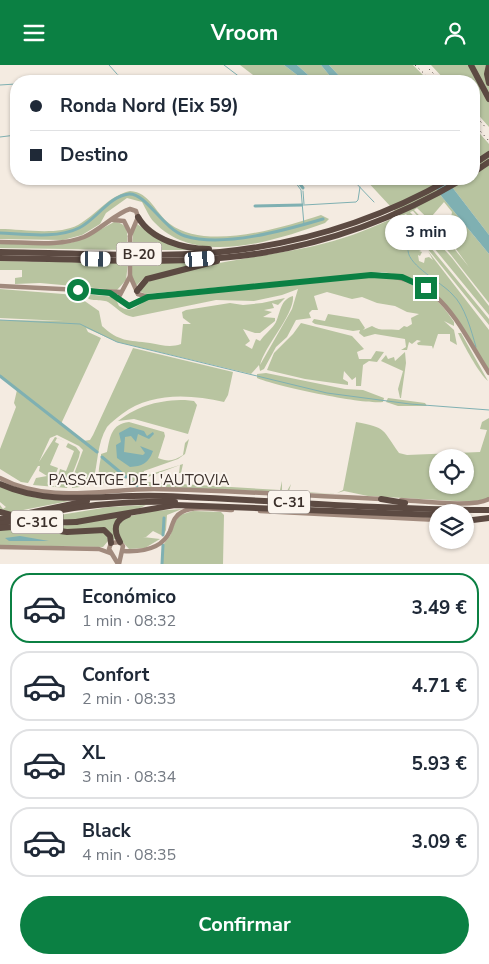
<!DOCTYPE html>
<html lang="es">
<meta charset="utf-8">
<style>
:root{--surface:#fff;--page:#f6f6f7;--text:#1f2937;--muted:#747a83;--line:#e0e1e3;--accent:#0b8043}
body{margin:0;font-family:"Nunito Sans",sans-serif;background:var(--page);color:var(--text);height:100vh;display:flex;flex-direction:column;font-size:19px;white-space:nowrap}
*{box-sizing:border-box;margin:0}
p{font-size:16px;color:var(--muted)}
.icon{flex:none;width:28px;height:28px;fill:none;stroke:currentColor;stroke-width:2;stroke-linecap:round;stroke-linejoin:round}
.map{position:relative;height:499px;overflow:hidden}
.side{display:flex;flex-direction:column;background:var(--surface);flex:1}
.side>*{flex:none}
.hud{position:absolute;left:10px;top:10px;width:470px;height:110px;border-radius:20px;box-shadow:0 1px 4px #0004;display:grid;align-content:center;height:110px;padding:0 20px;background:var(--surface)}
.controls{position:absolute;left:429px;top:384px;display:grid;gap:10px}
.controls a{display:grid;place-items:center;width:45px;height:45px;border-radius:50%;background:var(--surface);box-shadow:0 1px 4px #0004;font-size:25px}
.end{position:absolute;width:22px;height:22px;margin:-11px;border:6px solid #0b8043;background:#fff;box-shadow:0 0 0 2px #fff}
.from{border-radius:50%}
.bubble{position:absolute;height:35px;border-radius:18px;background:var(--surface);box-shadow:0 1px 4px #0004;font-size:16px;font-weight:700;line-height:35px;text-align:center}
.car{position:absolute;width:15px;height:30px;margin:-15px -8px;border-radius:6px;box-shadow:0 0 4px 1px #0007;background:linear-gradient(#fff 24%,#345 0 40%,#fff 0 76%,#345 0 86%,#fff 0)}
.hud b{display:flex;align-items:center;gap:18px;height:48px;font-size:19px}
.hud b+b{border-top:1px solid var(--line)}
.hud i{width:12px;height:12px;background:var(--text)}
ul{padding:9px 0 0;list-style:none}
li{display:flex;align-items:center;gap:15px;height:70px;margin:0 10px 8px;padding:0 10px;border:2px solid var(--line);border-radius:20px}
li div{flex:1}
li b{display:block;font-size:19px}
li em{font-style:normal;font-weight:700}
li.active{border-color:var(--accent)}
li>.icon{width:45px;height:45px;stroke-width:1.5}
.button{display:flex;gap:10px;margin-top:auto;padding:10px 20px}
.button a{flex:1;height:58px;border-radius:30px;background:var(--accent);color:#fff;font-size:20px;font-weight:700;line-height:58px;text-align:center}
header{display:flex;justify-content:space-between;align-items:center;height:65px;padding:0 20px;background:var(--accent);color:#fff;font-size:22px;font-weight:700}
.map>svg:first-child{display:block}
</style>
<header><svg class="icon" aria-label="menu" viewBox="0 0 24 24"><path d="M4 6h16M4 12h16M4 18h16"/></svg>Vroom<svg class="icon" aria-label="person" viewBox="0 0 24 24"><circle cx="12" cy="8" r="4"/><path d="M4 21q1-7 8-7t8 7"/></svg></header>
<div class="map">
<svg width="489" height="499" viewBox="0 0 489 499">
<rect width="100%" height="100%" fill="#f4ebe1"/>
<g fill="#b8c4a0" fill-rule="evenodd">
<polygon points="240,0 284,0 305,16 261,16"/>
<polygon points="297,0 321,0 334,16 315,16"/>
<polygon points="329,0 413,0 429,16 344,16"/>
<polygon points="431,0 489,0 489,62 474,45 474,16 446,16"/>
<polygon points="474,62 489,79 489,170 446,114 474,114"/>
<path d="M365 114H430L442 132 489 189V238L440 176H448L469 202 448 173 417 143 414 145 438 170 448 175 438 173 413 146 410 147 452 193 489 241V250L406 149 404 150 489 254V260L414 167 413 173 420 180 417 173 426 183 419 186 422 187 420 191 418 190 419 196 424 198 425 193 429 192 433 195 428 186 489 265V305C459 258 443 214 381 207L146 229 141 227V222C157 204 282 189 314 181 340 175 365 166 389 155L401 161 400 158 403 155ZM444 137 452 147 451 153 452 170 440 161 432 151Z"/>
<path d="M130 126C150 127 155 148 170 159 206 186 282 163 321 150L329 154 325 158C276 175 197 203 154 157 149 152 146 144 142 137L127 133 106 148 100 159 82 170 63 175 0 174V164C23 164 56 171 78 160 96 150 108 131 130 126Z"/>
<path d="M114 157C131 158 127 172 127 185L0 183V179L70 178 85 173Z"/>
<polygon points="137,159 143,163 197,185 132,185 133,167"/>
<polygon points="0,196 128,198 126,215 117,225 40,218 15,219 15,213 22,212 22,205 0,205"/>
<polygon points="202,197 144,213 136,221 132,215 132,198"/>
<path d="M392 212C421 222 437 230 454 257V261L444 256 454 265 457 280 450 276V269H438L433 284 432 281 418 280 417 278 421 276 417 275 412 279 409 277 407 285H401L406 282 405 274 375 269 364 272 359 268 360 265 353 266 315 259 312 257 314 254 325 256 328 249 359 254 365 263 363 265 372 261C381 267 389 263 399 265L404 261 407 262 412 259 411 253 419 249 407 247 395 241 377 238 362 232 352 234 327 227 314 231 318 245H312L309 248 311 253 296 255 287 272 276 282 264 304 260 306 259 300 251 309 117 277 86 263 88 267 101 273 61 359 83 376 90 375 93 370 133 283 233 307 228 330 224 337C190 329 151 327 122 349 117 353 111 357 107 362 97 378 98 399 93 417L88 421 72 423 74 409 83 385 79 381 57 370 50 373 39 397 55 372 67 377 57 373 55 377 59 379 50 400 58 403 53 416 47 418 55 422 60 404 66 406 74 386 66 382 68 378 76 382 80 387 79 392 67 423 33 420 36 413 47 411 39 406 40 401H38L28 418 21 417 0 404V384L16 342 14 338 17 325 0 311V255L64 256 0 253V224L76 230 99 246 102 261C119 277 128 275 150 278 162 280 170 283 181 279L183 259H191L183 253 182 247 186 245 230 238 243 240 262 238 285 233 278 240 272 238 274 243 264 245 272 247 263 252 275 253V256L260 268H255L243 264 250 276 245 280 252 284 256 274 260 276C264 270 273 263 276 257 281 246 280 235 293 231 295 249 265 280 260 300L292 244 298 224 282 230 254 236 216 235 133 252C122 250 117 243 108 237 100 233 90 239 84 229L115 232 119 241C133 250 137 239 149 234L364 213Z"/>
<polygon points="301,258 352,271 364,284 357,287 359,294 371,294 376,286 384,287 377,297 369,296 363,300 361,321 356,321 356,312 352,315 344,306 343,314 348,317 348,320 305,314 267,305 274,288 293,269"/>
<path d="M458 268H461L488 316C479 309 463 279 458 268Z"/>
<polygon points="405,287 406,298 401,333 400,333 398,324 403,306 381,296 386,290 388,294 394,292 395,296"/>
<path d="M266 308 345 324 363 325 384 333 383 337C365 340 275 321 257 313V309Z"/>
<polygon points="388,333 425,338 427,341 398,341 386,337"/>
<path d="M185 335 194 336 197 340 188 369 134 354 118 356C139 340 160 335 185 335Z"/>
<path d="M489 353V433L473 437 368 431 344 426 337 428 343 425 356 357C387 363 382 364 399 388L407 390 480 387 487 365 480 364 482 357ZM438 392H465V420H438Z"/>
<path d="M129 357 164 367 165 371 158 393C168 397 174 396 183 390L185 378 189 374 185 389 178 394 144 406 140 417 133 416 129 412 107 419 103 418C95 410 101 398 101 389L107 387C110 372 111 359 129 357Z"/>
<polygon points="183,399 181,408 179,408 180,400 148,412 148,417 280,425 282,416 282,426 287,426 291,419 289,426 336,429 151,422 145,418 148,410"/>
<polygon points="0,422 37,433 69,436 8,448 0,445 0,440 3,444 6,442 0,437"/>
<path d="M146 440C123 453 62 457 35 454L109 442Z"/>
<polygon points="182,444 167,450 166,465 163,471 153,466 146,472 143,472 160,474 145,483 129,484 120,474 117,462 122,453 153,446"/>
<polygon points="193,446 221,447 224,450 223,499 162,499 163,480 170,471 175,457 180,450"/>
<polygon points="120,451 115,474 113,475 110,468 12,460 23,457 61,461"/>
<polygon points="12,463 99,466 106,468 108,476 103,482 0,480 0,465"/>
</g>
<g fill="#7fb0b2">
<polygon points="284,0 297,0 315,16 305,16"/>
<polygon points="321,0 329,0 344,16 334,16"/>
<polygon points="430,114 446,114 489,170 489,189 442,132"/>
<path d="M130 362 144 366 147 371 153 367 154 369 149 374 138 369 136 377 131 371 125 372 124 387 143 390 145 388 140 381 153 386C148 399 142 401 130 402L117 393 116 380 121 377 119 368Z"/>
<polygon points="20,471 49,476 9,476 5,473"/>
</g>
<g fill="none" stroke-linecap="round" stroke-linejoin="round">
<g stroke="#7fb0b2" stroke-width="1">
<polyline points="109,0 117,9"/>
<polyline points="224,0 245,16"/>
<polyline points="118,10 125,15 135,16"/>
<polyline points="62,16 125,15"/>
<polyline points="191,16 239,12"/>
<polyline points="0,20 16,19"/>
<polyline points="12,25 16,45"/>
<polyline points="0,72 16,70"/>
<polyline points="293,114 301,125 304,160"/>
<polyline points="352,114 374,137"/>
<polyline points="303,126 304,139"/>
<polyline points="304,140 356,137 358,135 360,122"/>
<polyline points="391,155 408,174 408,185"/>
<path d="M408 186C409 201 441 217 452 229 465 241 471 265 476 282"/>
<polyline points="0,255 80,259 117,277 327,328 410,339 489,345"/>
</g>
<g stroke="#7fb0b2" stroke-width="3">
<polyline points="296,114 303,123"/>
<polyline points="255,141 302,140"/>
<path d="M0 168C24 169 57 174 79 163 96 155 109 131 129 129 146 128 163 164 185 171 223 183 286 165 323 154"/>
<polyline points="0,311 97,387"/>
<polyline points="102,392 126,412"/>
<polyline points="130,416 137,421"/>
<polyline points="163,470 164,453"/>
<polyline points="162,499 163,480"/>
</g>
<g stroke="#a18a7d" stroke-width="4.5">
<polyline points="113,155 124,156 130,168"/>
<path d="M0 177C27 177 59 182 84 172 100 165 116 148 130 144L136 146 138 152 130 171"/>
<polyline points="130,211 138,229"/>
<polyline points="0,221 121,227"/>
<polyline points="113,229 128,241 147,232"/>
<path d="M138 229 148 232 371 210C441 209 456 257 489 308"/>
<polyline points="120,230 129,213"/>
<path d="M0 413C49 439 102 424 154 424 230 425 307 431 383 434"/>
<path d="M401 435C420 436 475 443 489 434"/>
<polyline points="260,446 438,455"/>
<polyline points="0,482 99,484 110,488"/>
<path d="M123 486C141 487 162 485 170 466 173 458 174 451 182 447 195 440 218 445 232 445"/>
<polyline points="118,499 109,484 111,478 120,477 123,481 119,499"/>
</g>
<g stroke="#5c4a42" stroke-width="6">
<polyline points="471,0 489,34"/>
<polyline points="489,0 487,9 489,18"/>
<polyline points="474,99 489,89"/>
<polyline points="474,107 489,97"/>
<path d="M138 152C151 175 184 184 209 184"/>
<path d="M0 187C73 188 148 193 220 187 301 179 380 154 450 114"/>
<path d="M0 193C73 194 147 199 220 193 306 186 389 158 463 114"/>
<polyline points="137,226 147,214 217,196"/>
<path d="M0 419C52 443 109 428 164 431 272 435 381 445 489 445"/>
<polyline points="381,434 405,438"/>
<polyline points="0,454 87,436"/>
<polyline points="465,456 489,453"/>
<polyline points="76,457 175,440 438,450"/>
<path d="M0 459C57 443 116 435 175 437"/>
<polyline points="0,463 24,461 67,467 104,465 110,471 111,478"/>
<path d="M120 477C113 465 114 455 128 450"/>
</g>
<g stroke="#3b302b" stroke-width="1" stroke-dasharray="1 4" stroke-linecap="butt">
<polyline points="415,0 432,16"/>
<polyline points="429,4 441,16"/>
<polyline points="474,49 487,64"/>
<polyline points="474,59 489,76"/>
</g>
<polyline stroke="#a18a7d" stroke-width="4.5" points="130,211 130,171"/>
<polyline stroke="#5c4a42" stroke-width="6" points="0,447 41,458 76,457"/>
</g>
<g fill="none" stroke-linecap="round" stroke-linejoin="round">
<polyline stroke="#0b8043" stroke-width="6" points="78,225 110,228 129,241 148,232 371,210 402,212 426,223"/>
</g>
<g text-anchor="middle" stroke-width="4" stroke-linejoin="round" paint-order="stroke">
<g fill="#fbf5ee" stroke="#756b66" stroke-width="1">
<rect x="116.5" y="177.5" width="45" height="23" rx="4"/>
<rect x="268" y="425.5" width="42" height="23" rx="4"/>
<rect x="11" y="445.5" width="52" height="23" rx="4"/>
</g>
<g font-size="14" font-weight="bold" fill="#3b302b">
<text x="139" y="194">B-20</text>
<text x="289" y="442">C-31</text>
<text x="37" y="462">C-31C</text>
</g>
<g font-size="15" fill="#3b302b" stroke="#fbf5ee">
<text x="139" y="420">PASSATGE DE L'AUTOVIA</text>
</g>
</g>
</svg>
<div class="controls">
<a><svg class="icon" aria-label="locate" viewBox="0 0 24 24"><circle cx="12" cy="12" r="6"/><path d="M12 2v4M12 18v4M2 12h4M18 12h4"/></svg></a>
<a><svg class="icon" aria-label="layers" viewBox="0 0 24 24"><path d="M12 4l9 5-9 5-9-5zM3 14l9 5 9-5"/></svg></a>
</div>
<i class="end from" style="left:78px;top:225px"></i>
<i class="end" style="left:426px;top:223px"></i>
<div class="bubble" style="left:385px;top:150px;width:82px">3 min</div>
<i class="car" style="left:96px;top:194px;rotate:91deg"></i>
<i class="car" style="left:200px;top:194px;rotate:86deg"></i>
<div class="hud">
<b><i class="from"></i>Ronda Nord (Eix 59)</b>
<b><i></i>Destino</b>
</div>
</div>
<section class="side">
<ul>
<li class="active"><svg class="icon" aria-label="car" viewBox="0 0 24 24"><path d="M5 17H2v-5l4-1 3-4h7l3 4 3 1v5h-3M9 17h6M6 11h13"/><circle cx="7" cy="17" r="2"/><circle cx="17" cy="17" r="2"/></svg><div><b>Económico</b><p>1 min · 08:32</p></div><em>3.49 €</em></li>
<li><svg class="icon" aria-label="car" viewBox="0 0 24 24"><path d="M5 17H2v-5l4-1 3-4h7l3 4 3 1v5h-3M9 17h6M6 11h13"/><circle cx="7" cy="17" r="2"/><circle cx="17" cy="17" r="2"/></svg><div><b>Confort</b><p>2 min · 08:33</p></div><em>4.71 €</em></li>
<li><svg class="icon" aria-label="car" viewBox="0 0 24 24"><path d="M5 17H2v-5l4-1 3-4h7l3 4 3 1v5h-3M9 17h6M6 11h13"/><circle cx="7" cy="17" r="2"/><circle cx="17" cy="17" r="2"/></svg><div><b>XL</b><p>3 min · 08:34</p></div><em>5.93 €</em></li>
<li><svg class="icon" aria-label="car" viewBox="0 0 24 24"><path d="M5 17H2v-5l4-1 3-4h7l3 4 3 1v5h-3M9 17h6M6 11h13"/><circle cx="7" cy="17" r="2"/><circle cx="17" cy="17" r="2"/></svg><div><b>Black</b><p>4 min · 08:35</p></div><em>3.09 €</em></li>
</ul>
<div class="button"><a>Confirmar</a></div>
</section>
